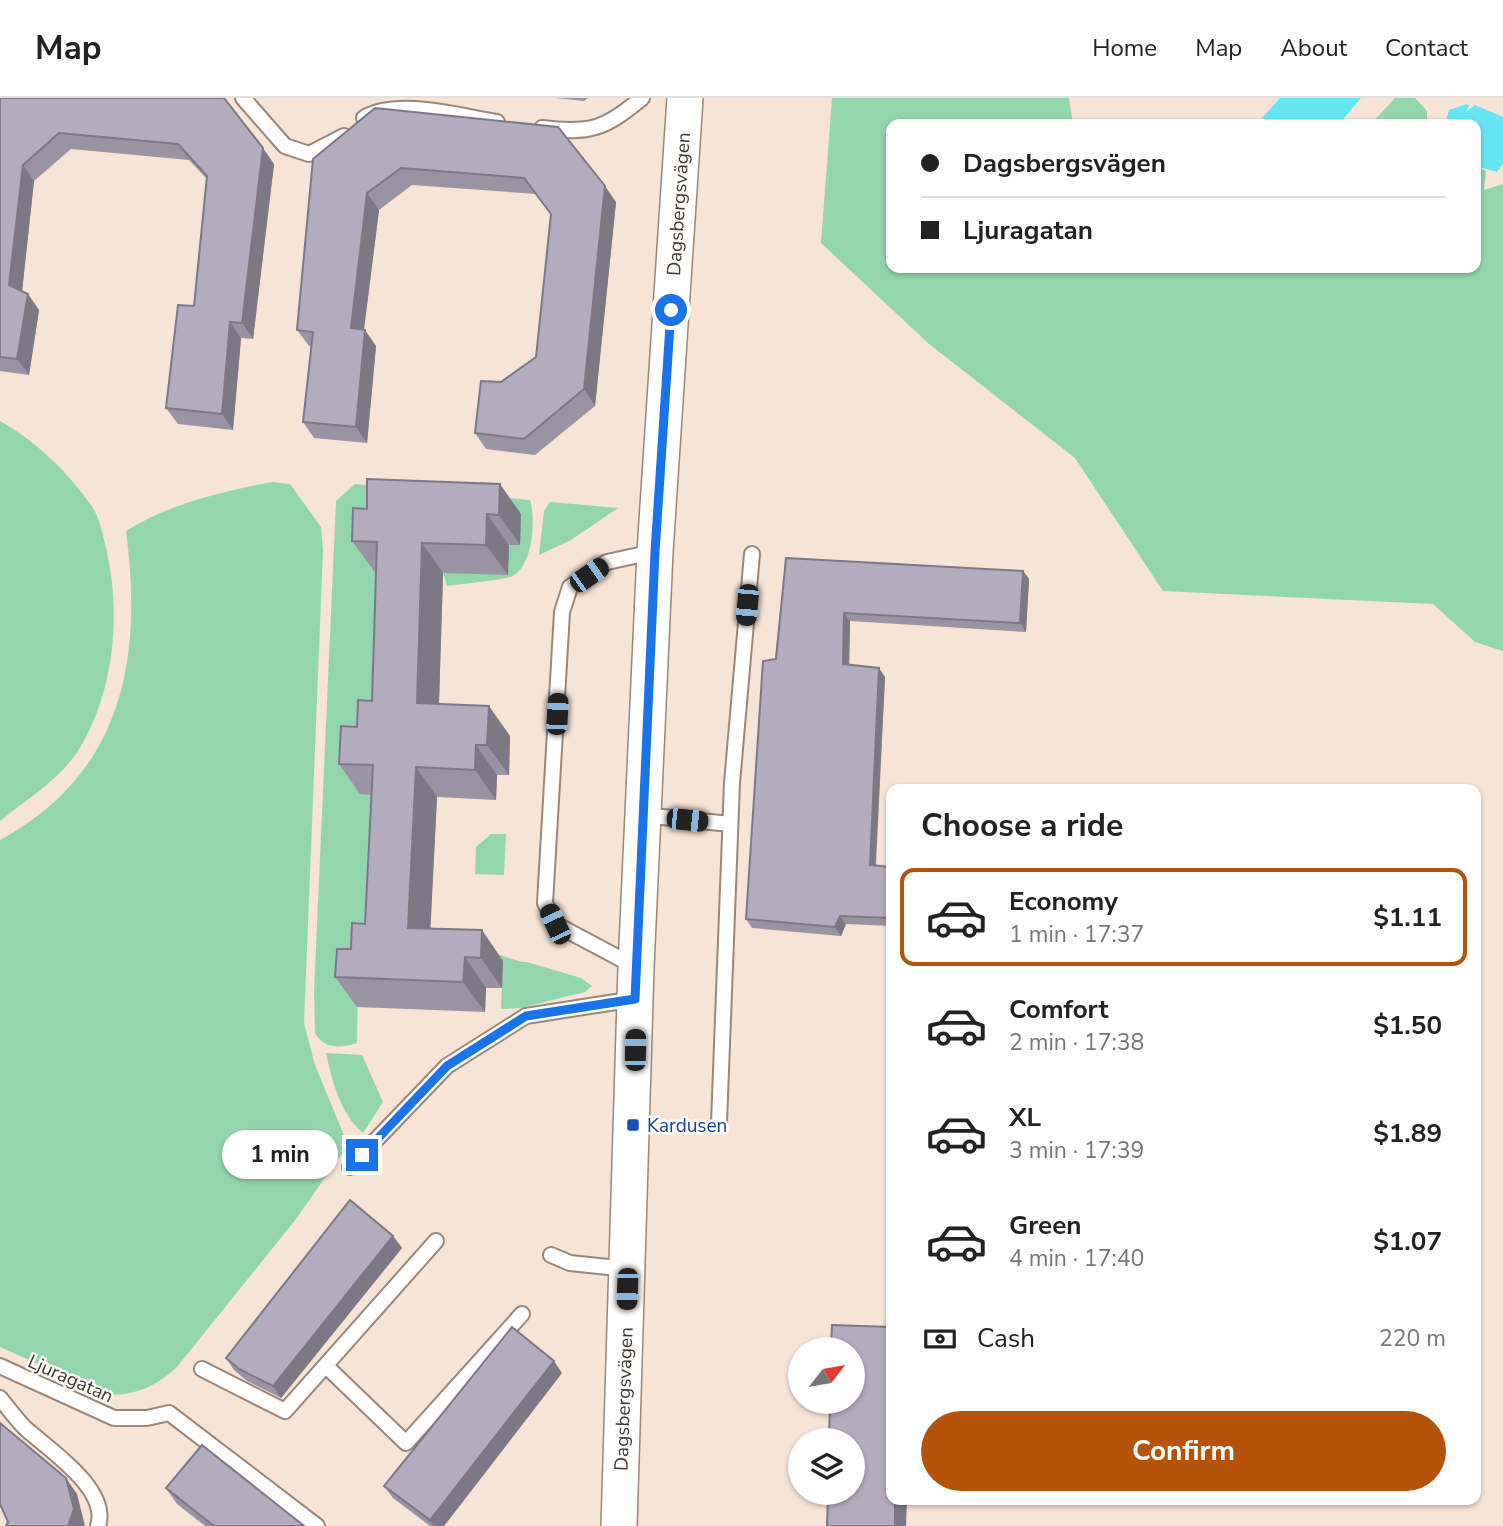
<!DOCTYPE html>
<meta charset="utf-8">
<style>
:root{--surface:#fff;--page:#f2f2f2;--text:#222;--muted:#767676;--line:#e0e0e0;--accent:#b45309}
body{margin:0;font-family:"Nunito Sans",sans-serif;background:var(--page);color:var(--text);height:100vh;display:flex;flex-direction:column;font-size:26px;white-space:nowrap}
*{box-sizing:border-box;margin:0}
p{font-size:23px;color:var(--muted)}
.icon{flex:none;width:38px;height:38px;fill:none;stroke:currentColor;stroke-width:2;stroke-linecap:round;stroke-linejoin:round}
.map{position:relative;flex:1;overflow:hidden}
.sheet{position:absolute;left:886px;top:686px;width:595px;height:721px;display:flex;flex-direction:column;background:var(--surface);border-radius:14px;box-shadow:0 2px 5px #0004}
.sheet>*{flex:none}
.banner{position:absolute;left:886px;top:21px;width:595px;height:154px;border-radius:14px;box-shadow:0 2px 5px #0004;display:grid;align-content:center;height:154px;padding:0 35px;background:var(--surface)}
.needle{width:46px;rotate:59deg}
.fabs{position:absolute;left:788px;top:1239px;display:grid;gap:14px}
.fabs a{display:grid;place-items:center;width:77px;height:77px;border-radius:50%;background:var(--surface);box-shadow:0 2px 5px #0004;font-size:35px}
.end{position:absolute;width:32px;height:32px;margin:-16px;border:9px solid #1a73e8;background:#fff;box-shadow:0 0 0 4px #fff}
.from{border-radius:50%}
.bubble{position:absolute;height:49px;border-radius:24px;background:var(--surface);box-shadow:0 2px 5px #0004;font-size:23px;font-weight:700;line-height:49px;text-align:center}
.car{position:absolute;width:21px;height:42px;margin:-21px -10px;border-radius:9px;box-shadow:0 0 5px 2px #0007;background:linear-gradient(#222 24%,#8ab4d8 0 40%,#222 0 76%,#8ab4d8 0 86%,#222 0)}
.banner b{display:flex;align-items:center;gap:24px;height:66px;font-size:26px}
.banner b+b{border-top:2px solid var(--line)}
.banner i{width:18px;height:18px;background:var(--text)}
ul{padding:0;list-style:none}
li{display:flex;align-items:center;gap:21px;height:98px;margin:0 14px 10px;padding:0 21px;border:4px solid transparent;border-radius:14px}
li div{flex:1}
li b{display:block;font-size:26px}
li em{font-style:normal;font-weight:700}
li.current{border-color:var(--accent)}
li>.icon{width:63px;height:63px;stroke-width:1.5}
h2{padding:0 35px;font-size:32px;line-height:84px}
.pay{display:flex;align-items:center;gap:18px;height:77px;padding:0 35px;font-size:26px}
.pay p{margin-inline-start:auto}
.button{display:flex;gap:14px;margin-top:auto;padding:14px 35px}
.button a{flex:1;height:80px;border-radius:42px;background:var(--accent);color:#fff;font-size:28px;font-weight:700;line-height:80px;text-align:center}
header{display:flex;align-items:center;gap:42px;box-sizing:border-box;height:98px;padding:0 35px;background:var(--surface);border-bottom:2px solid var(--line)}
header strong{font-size:33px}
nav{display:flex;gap:38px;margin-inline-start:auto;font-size:24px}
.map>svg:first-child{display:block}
</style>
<header>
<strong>Map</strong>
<nav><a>Home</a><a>Map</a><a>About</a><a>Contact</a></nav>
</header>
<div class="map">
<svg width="1503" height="1428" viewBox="0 0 1503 1428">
<rect width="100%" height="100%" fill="#f6e4d6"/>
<g fill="#93d6ad">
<polygon points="832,0 1069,0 1073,26 891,26 891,170 1475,170 1475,68 1486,73 1484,92 1503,86 1503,553 1475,544 1433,506 1163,493 1075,360 929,246 821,145"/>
<polygon points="1395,0 1415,0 1427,13 1427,26 1371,26"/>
<path d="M0 323C36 343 69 375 93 410 100 421 103 438 106 450 122 517 114 598 76 656 58 682 25 703 0 723Z"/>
<path d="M272 384 290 386 321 429 323 452 304 925 315 967 348 1047 296 1121 177 1269C156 1288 137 1297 108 1297L0 1249V742C123 675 143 562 126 433 171 405 221 394 272 384Z"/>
<path d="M355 386 530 402C536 422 533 466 513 478 505 482 460 486 447 488L443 475 509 447H519L521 416 398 474 361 696 394 698 358 881 357 945C341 950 325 952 315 935L314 894 336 403Z"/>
<polygon points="550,404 618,410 571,442 539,457 544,413"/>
<polygon points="491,736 506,736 504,777 475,776 476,749"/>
<path d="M450 838C465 843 516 865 527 864L581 880 592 888 585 894 520 910 501 911 503 863Z"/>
<path d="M326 955 362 957 383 1004 363 1035C340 1016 332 982 326 955Z"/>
</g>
<g fill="#66e6f3">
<polygon points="1280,0 1361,0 1339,26 1270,26 1262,20"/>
<polygon points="1467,6 1469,8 1466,14 1475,7 1503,19 1503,66 1497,74 1475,68 1475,26 1445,26 1449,12"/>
</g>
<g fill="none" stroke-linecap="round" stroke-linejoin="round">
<g stroke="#98887b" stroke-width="18">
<g id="service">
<polyline points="243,0 285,48 309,56 344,38"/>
<path d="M364 20C397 0 459 18 497 24"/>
<path d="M542 30C591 36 604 31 642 0"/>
<polyline points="643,717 730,726"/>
<polyline points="634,868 555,826 545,805 562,514 570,489 607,464 653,454"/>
<polyline points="719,1025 732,685 752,456"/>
<polyline points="350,1069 447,968 526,918 635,901"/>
<polyline points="551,1157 570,1165 627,1171"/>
<polyline points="0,1268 114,1320 147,1320 169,1315 317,1428"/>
<polyline points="326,1268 406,1345 522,1216"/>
<polyline points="202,1271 285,1313 436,1143"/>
<path d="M0 1300C8 1310 16 1321 25 1330 48 1351 110 1391 98 1428"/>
</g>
</g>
<g stroke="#98887b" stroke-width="38">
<polyline id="tertiary" points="619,1428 636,869 655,454 685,0"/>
</g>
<use href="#service" stroke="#fff" stroke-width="14"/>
<use href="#tertiary" stroke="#fff" stroke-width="35"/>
</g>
<g fill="#9a93a3">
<polygon points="0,0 274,66 253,241 241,240 233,332 178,326 166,310 194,208 207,81 189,62 71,51 34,83 22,193 39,212 29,277 0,273"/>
<polygon points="556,0 588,0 584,3"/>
<polygon points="375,10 616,104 595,308 535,357 486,351 475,335 501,284 536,259 551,117 536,96 412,87 379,112 364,232 376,248 367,345 314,340 303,324 311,248 309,248 297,232"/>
<polygon points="353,410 521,416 520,447 509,447 508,477 443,475 439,606 510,638 509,677 497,677 496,702 437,699 430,830 503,863 502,890 486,890 485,914 357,909 335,879 365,826 372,697 360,696 339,666 357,629 372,603 376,473 374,473 352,443"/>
<polygon points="786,460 1023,473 1029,481 1026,534 850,523 849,566 885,579 876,768 891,769 891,828 846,826 841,838 752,830 746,821"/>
<polygon points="393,1138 402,1150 281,1300 247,1283 234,1272 226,1260"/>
<polygon points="562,1275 444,1428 430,1428 393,1400 384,1388"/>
<polygon points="166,1390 304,1428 205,1428 177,1406"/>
</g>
<g fill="#7d7885">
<polygon points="263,50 274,66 253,241 242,225"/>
<polygon points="23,67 34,83 21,203 9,187"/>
<polygon points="605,88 616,104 595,308 584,291"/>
<polygon points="367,95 379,112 362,246 351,230"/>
<polygon points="28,196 39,212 29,277 17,261"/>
<polygon points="230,224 241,240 233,332 222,316"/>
<polygon points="365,232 376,248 367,345 356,329"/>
<polygon points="500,386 521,416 520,447 499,417"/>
<polygon points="487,416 509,447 508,477 486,447"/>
<polygon points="422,445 443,475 438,635 417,605"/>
<polygon points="1023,473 1029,481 1026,534 1020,525"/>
<polygon points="844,515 850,523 849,574 843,566"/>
<polygon points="879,570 885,579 875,775 870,767"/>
<polygon points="489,608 510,638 509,677 487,647"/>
<polygon points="476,647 497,677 496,702 475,672"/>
<polygon points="416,669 437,699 429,860 408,830"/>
<polygon points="840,818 846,826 841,838 835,829"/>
<polygon points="482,832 503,863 502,890 481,860"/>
<polygon points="465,859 486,890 485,914 463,884"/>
<polygon points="393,1138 402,1150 281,1300 273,1288"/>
<polygon points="554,1263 562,1275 444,1428 434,1428 430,1422"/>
<polygon points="66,1380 77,1396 85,1428 68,1428"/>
<polygon points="895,1402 907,1402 906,1428 895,1428"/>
</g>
<g fill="#b3abbe" stroke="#7d7885" stroke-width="2">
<polygon points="0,0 224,0 263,50 242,225 230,224 222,316 166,310 178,207 194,208 207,78 178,46 59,35 23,67 9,187 28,196 17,261 0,259"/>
<polygon points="375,10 558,29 605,88 584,291 524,341 475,335 481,283 501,284 536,259 551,116 524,80 401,70 367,95 351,230 365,232 356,329 303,324 313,234 297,232 313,61"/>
<polygon points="367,381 500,386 499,417 487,416 486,447 422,445 417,605 489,608 487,647 476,647 475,672 416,669 408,830 482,832 481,860 465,859 463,884 335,879 337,851 351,851 352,825 365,826 373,667 339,666 341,628 357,629 358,602 372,603 377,444 352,443 353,410 367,411"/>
<polygon points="786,460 1023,473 1020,525 844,515 843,566 879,570 870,767 891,769 891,820 840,818 835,829 746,821 763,563 776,561"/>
<polygon points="350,1102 393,1138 273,1288 239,1271 226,1260"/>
<polygon points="832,1227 891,1229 891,1402 895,1402 895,1428 827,1428 828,1395 852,1395 852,1342 829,1342 830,1304 852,1304 852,1251 831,1251"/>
<polygon points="512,1229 554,1263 430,1422 384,1388"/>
<polygon points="0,1325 66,1380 74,1411 68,1428 6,1428 8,1424 0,1406"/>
<polygon points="202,1347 304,1428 214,1428 166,1390"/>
</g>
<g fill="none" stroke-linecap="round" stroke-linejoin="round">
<polyline stroke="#1a73e8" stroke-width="9" points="362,1057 447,968 526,918 635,901 655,454 671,212"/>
</g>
<rect fill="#1a4fb4" stroke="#fff" stroke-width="2.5" x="626" y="1020" width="14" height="14" rx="3.5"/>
<g text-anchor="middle" stroke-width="5" stroke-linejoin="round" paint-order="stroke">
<g font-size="19" fill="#403933" stroke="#fff">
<text transform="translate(678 106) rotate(-86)" y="7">Dagsbergsvägen</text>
<text transform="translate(71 1280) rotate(24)" y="7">Ljuragatan</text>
<text transform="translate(623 1301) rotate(-88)" y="7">Dagsbergsvägen</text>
</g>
<g font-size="19" fill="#164399" stroke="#fff" text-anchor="start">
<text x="647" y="1034">Kardusen</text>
</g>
</g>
</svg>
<div class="fabs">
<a><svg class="needle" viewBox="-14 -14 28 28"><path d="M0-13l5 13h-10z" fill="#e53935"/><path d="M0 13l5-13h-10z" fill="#767676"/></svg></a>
<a><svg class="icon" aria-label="layers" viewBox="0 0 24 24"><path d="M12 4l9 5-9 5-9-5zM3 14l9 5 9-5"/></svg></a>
</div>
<i class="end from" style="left:671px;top:212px"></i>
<i class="end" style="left:362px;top:1057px"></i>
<div class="bubble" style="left:222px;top:1032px;width:116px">1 min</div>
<i class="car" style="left:589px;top:477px;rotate:55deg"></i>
<i class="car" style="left:747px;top:507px;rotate:185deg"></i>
<i class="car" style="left:557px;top:616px;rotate:3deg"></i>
<i class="car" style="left:687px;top:722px;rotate:96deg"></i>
<i class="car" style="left:555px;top:826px;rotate:335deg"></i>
<i class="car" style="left:635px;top:952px;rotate:1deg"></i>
<i class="car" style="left:627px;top:1191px;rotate:182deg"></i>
<div class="banner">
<b><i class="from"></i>Dagsbergsvägen</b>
<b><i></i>Ljuragatan</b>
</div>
<section class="sheet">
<h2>Choose a ride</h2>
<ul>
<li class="current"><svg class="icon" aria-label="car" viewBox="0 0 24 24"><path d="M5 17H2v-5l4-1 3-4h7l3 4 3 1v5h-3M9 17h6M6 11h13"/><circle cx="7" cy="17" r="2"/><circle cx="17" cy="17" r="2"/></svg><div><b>Economy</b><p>1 min · 17:37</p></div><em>$1.11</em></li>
<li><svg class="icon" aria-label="car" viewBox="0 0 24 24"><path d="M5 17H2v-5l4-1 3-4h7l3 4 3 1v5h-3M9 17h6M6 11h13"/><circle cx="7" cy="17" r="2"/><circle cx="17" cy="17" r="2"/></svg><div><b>Comfort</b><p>2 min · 17:38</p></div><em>$1.50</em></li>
<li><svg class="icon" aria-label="car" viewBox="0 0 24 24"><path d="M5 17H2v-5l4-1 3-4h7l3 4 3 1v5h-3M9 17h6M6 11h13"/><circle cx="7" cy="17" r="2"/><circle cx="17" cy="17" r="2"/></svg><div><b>XL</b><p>3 min · 17:39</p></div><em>$1.89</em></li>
<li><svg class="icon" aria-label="car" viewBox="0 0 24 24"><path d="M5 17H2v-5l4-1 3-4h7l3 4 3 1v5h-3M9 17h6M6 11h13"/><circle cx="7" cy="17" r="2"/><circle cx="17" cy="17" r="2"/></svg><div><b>Green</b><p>4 min · 17:40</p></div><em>$1.07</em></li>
</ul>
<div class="pay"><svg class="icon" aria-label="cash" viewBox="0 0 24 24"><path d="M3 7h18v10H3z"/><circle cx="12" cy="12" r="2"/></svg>Cash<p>220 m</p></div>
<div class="button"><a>Confirm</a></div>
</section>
</div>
